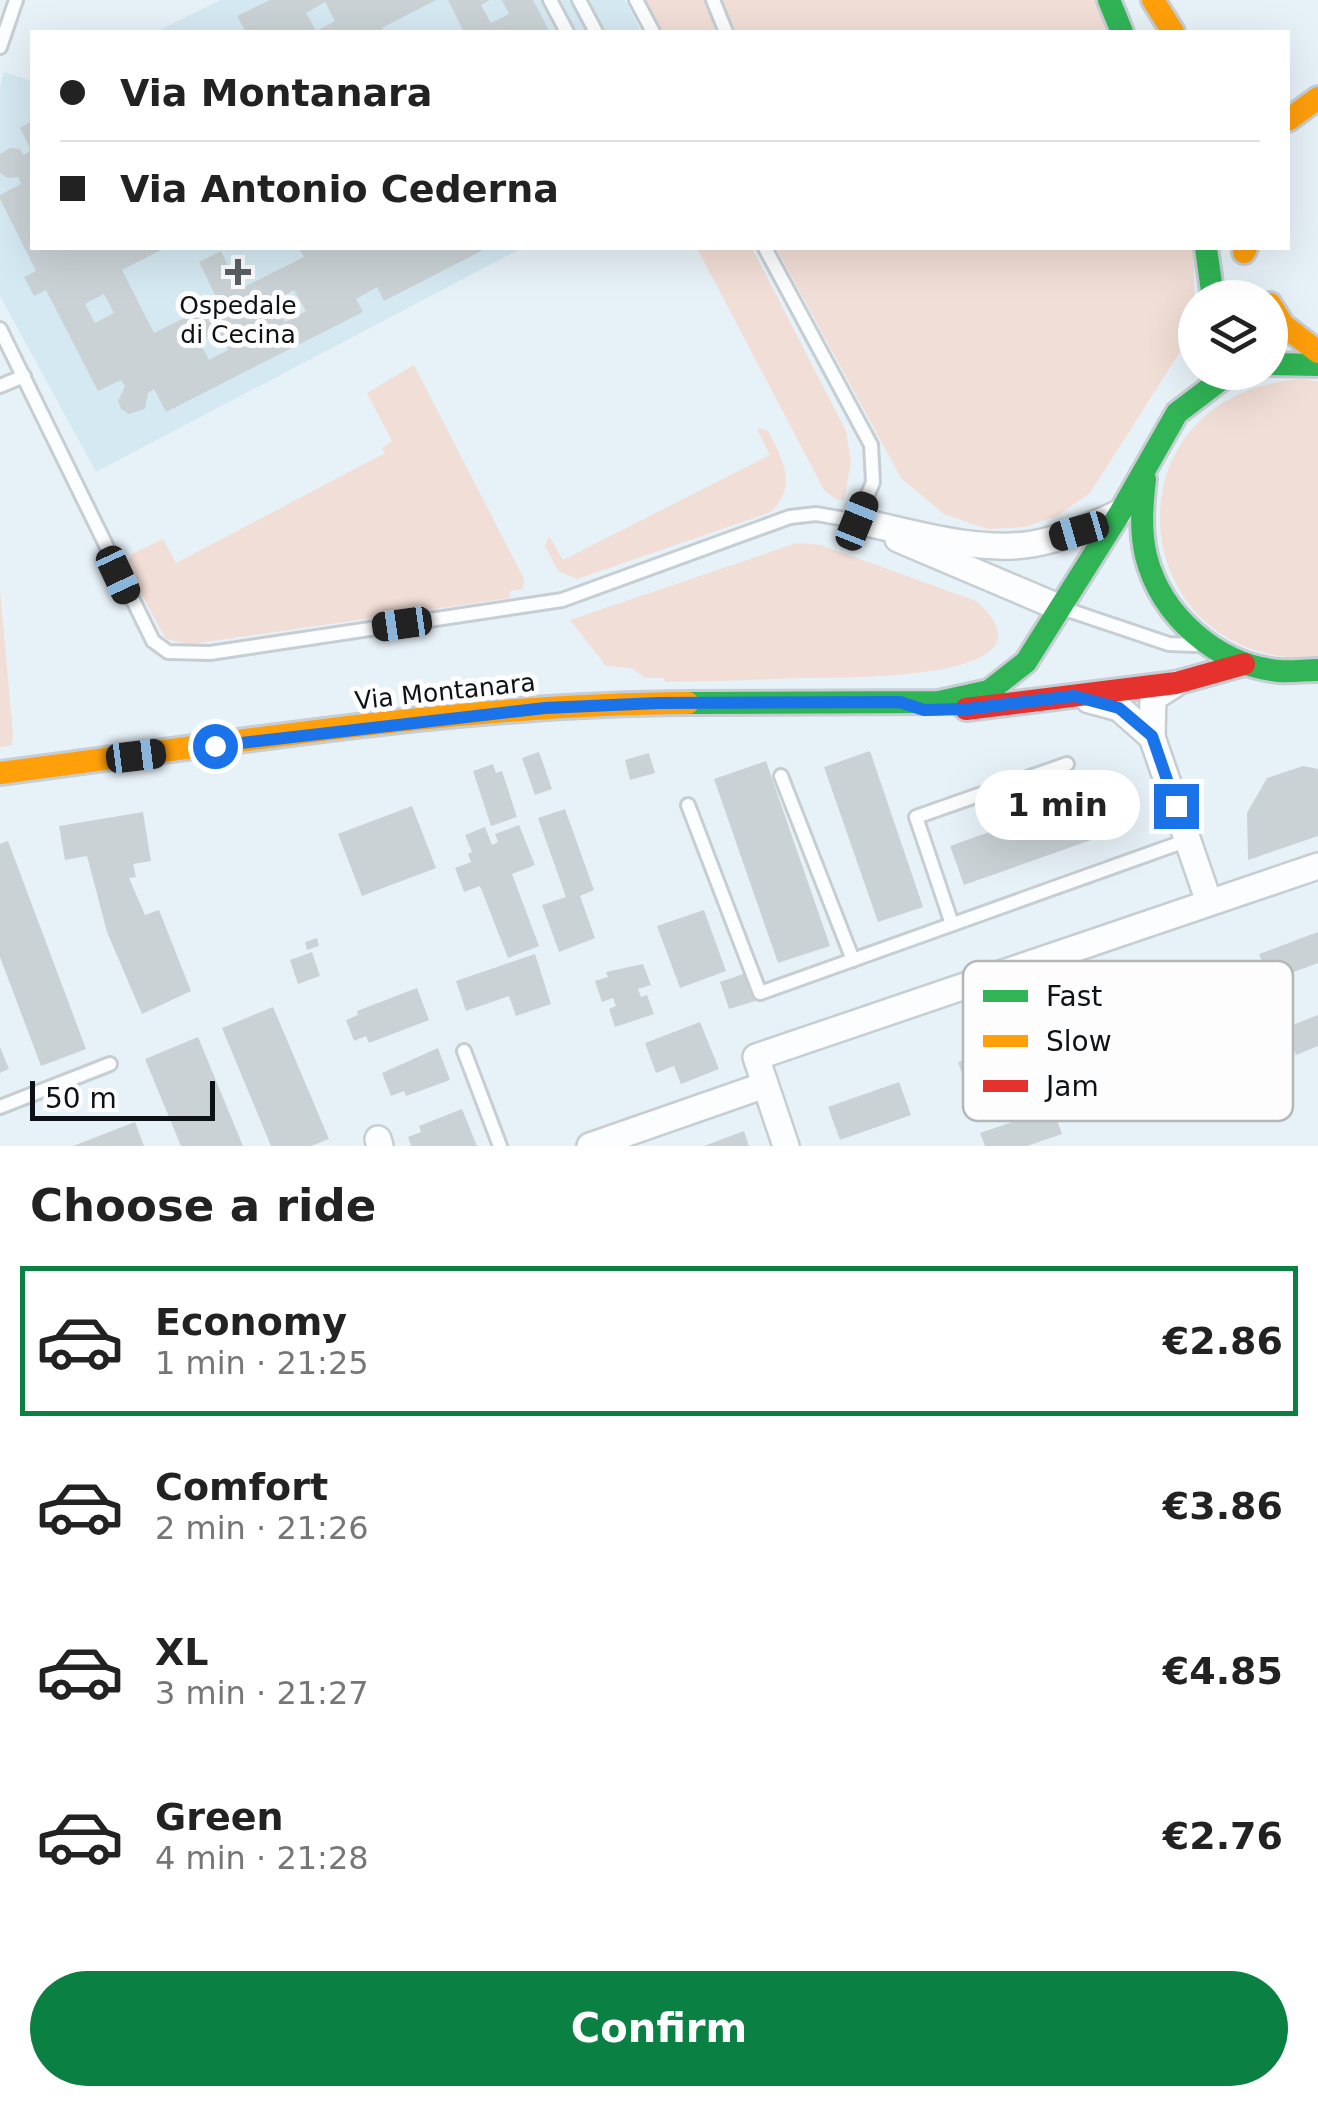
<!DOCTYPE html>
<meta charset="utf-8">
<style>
:root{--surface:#fff;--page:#f2f2f2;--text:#222;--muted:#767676;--line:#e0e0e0;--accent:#0b8043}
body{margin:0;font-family:"DejaVu Sans",sans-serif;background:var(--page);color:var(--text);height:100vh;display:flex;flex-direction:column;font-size:38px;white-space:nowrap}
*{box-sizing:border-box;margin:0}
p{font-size:32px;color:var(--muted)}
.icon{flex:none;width:55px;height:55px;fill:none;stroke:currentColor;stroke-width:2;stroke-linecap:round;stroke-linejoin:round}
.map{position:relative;height:1146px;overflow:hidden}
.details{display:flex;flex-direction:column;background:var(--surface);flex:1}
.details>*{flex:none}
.banner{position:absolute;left:30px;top:30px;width:1260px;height:220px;border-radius:0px;box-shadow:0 10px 40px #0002;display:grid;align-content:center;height:220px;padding:0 30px;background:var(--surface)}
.tools{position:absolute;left:1178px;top:280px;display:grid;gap:20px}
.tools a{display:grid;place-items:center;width:110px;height:110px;border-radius:50%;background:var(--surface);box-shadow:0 10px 40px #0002;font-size:50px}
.scale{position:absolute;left:30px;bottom:25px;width:185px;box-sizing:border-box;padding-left:10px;border:5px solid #0c1216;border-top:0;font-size:28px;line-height:35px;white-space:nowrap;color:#0c1216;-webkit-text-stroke:8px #fdfdfd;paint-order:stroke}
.end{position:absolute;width:45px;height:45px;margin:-22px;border:12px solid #1a73e8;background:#fff;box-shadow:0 0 0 5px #fff}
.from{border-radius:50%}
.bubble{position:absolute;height:70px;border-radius:35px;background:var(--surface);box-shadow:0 10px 40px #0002;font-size:32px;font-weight:700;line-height:70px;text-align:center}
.car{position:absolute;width:30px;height:60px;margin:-30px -15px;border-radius:12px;box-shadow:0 0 8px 2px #0007;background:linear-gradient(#222 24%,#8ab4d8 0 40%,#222 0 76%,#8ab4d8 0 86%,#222 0)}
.banner b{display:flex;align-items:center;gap:35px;height:95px;font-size:38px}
.banner b+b{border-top:2px solid var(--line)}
.banner i{width:25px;height:25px;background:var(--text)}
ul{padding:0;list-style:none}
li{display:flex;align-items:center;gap:30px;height:150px;margin:0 20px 15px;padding:0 10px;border:5px solid transparent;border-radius:0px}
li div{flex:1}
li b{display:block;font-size:38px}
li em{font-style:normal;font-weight:700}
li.on{border-color:var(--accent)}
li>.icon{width:90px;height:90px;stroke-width:1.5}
h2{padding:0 30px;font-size:45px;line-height:120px}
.button{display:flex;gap:20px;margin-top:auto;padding:20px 30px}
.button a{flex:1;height:115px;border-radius:60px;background:var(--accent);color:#fff;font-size:40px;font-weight:700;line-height:115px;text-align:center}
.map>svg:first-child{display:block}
</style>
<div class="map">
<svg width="1318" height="1146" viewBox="0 0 1318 1146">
<rect width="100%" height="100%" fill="#e7f2f8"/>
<g fill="#d5e9f2">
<polygon points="221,0 625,0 641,32 155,32"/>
<polygon points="4,72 32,81 32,248 522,248 96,472 0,296 0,87"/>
</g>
<g fill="#f1ded6">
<polygon points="646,0 708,0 722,32 663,32"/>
<polygon points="722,0 1101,0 1113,32 736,32"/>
<polygon points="697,248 752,248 846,431 851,461 844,500 837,500 824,490"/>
<polygon points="776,248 1193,248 1195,311 1185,344 1090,493 1057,516 1025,527 988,529 944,514 901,478"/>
<polygon points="414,365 524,579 523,589 510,591 510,598 191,644 166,639 126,566 132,554 163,539 176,563 385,453 382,448 392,441 367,393"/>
<path d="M1301 379 1318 381V658C1122 668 1099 394 1301 379Z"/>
<path d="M760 428 768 431C783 460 798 485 771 512L577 579 558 571 545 546 549 536 563 560 770 455 757 429Z"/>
<path d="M797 543 821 545 976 601C1070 683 837 677 803 678 757 680 711 681 665 682L664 678H645L632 668 606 666 570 620Z"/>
<polygon points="0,590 13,734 12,745 0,747"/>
</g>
<g fill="#cad2d6" fill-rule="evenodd">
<path d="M270 0H436L382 28 384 32H246L237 16ZM325 2 335 21 316 31 306 13Z"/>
<polygon points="448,0 490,0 481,5 491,23 509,14 502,0 533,0 550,32 464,32"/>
<path d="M32 121V248H159L161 250 122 270 154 333 218 301 199 262 221 251 240 289 304 257 299 248H487L384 301 377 287 356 299 363 312 166 412 154 389 148 393 145 409 129 414 121 409 118 401 125 386 121 380 98 391 46 290 34 296 24 277 36 271 0 199V195L21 184 18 177 8 178 0 173V154L10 148 19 149 24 155 31 150 20 128ZM294 290 306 311 285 322 273 302ZM104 294 114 313 95 323 85 304ZM219 331 228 350 209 360 199 341Z"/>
<polygon points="870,751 923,907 878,922 824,767"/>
<polygon points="539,752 552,789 535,795 522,758"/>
<polygon points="649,753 655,773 630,780 625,760"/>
<polygon points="766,761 830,946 778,963 714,779"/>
<polygon points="493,764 496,773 502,771 517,817 491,826 473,771"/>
<polygon points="1303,766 1318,769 1318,836 1248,860 1247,813 1267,778"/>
<polygon points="1114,788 1128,827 964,885 950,846"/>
<polygon points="412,806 436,868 362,896 338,834"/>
<polygon points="565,809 594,890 580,896 595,938 559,952 542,905 566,897 538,818"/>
<polygon points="143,812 151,861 133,864 136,877 129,878 145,915 159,910 191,991 142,1014 107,932 87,856 65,860 59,826"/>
<polygon points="519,825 535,865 512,874 539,946 508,958 480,886 464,892 455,868 471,862 468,854 472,852 465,835 485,827 492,845 498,842 495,834"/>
<polygon points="8,841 86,1049 41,1066 0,957 0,844"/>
<polygon points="704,910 726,971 680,988 657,926"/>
<polygon points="1318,932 1318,963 1269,981 1259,954"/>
<polygon points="317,938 319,946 307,950 305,942"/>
<polygon points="312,952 320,976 298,984 290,960"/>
<polygon points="535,954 551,1004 516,1016 509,996 466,1011 456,981"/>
<polygon points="643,964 651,985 638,989 641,997 647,995 654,1014 615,1027 609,1009 616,1006 613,998 602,1002 595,981 608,977 606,972"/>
<polygon points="746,973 755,1001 729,1009 720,982"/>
<polygon points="417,988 429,1020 369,1043 366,1036 354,1041 346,1020 358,1015 357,1011"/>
<polygon points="273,1007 329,1139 311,1146 271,1146 222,1028"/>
<polygon points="1318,1015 1318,1046 1296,1055 1285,1028"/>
<polygon points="700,1022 719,1069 681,1084 674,1066 656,1073 645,1043"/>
<polygon points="198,1037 243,1146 181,1146 145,1059"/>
<polygon points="1029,1039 1038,1067 968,1091 958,1062"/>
<polygon points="0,1047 9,1069 0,1073"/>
<polygon points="438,1048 450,1080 406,1096 404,1091 391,1096 382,1073"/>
<polygon points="899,1082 911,1115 840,1140 828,1107"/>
<polygon points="1053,1108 1062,1134 1027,1146 985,1146 980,1133"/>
<polygon points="462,1109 477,1146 411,1146 408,1137 421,1132 419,1126"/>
<polygon points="135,1122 144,1146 73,1146"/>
<polygon points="744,1131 749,1146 704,1146"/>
</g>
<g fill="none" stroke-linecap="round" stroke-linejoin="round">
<g stroke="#c6ced3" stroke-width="18">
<g id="lane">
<polyline points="550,0 567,32"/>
<polyline points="579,0 596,32"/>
<polyline points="636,0 653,32"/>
<polyline points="713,0 726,32"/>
<polyline points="0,47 16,0"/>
<polyline points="0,329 153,641 168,652 210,653 562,600 790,517 816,514 857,521 873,482 871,445 765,248"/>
<polyline points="0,386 24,376"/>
<polyline points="1065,609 1169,644 1195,645"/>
<polyline points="781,776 853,960"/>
<polyline points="688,805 760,993 1188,840"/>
<polyline points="952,924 916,817 1067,764"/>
<polyline points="464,1051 500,1146"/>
<polyline points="0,1107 110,1064"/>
</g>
</g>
<g stroke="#c6ced3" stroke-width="30">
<g id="street">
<path d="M857 521C912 532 975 553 1032 544 1062 539 1092 526 1119 513"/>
<polyline points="898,539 1058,607"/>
<polyline points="1175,684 1153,698 1152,737 1209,902"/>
<polyline points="1089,700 1119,708 1152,737"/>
<polyline points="378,1139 380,1146"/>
<polyline points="590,1146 765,1085"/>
<polyline points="786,1146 756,1057 1318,866"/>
</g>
</g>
<g stroke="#c6ced3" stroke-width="28">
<g id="fast">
<polyline points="1109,0 1122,32"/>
<polyline points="1206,248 1213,298"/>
<polyline points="1270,364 1318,365"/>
<path d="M1145 479C1142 505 1140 530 1146 556 1161 616 1217 665 1279 671 1292 672 1305 670 1318 670"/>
<polyline points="688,703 939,702 989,691 1026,662 1120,513 1177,413 1223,378 1242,372"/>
</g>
</g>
<g stroke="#c6ced3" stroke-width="28">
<g id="slow">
<polyline points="1153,0 1173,32"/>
<polyline points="1288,120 1318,98"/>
<polyline points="1244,252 1246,248"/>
<polyline points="1270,304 1283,325 1318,352"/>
<path d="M0 773C228 744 458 704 688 703"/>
</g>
</g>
<g stroke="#c6ced3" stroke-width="28">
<polyline id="jam" points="966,709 1176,683 1244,664"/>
</g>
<use href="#lane" stroke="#fbfdfe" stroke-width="12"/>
<use href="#street" stroke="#fbfdfe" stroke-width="25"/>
<use href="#fast" stroke="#30b455" stroke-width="22"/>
<use href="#slow" stroke="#ff9f0a" stroke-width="22"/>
<use href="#jam" stroke="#e5322d" stroke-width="22"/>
</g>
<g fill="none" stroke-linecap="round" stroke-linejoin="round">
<polyline stroke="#1a73e8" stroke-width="12" points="215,746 545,708 658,703 900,702 924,710 968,709 1074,696 1119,708 1152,736 1176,806"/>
</g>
<path fill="#596065" stroke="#fdfdfd" stroke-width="4" d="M233 257h10v10h10v10h-10v10h-10v-10h-10v-10h10z"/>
<g text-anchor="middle" stroke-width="10" stroke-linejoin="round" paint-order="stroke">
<g font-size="25" fill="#0c1216" stroke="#fdfdfd">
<text x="238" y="314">Ospedale<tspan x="238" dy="29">di Cecina</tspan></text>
</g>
<g font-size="25" fill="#0c1216" stroke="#fdfdfd">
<text transform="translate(445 691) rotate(-6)" y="9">Via Montanara</text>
</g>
</g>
<rect x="963" y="961" width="330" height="160" rx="15" fill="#fdfdfd" stroke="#b5b6b8" stroke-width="2.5"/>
<rect x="983" y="990" width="45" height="12" fill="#30b455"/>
<rect x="983" y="1035" width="45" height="12" fill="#ff9f0a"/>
<rect x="983" y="1080" width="45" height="12" fill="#e5322d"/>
<g font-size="28" fill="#0c1216">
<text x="1046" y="1006">Fast</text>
<text x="1046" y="1051">Slow</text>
<text x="1046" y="1096">Jam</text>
</g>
</svg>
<div class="tools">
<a><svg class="icon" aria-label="layers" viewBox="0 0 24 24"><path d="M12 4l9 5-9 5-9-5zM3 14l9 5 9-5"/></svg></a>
</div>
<div class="scale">50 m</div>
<i class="end from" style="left:215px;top:746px"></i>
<i class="end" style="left:1176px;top:806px"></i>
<div class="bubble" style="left:975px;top:770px;width:165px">1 min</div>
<i class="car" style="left:857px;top:521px;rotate:22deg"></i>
<i class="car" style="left:1079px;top:531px;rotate:254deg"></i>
<i class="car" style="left:118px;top:575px;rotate:155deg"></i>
<i class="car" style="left:402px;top:624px;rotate:262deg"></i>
<i class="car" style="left:136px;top:756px;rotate:83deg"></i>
<div class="banner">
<b><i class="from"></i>Via Montanara</b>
<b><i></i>Via Antonio Cederna</b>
</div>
</div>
<section class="details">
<h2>Choose a ride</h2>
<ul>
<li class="on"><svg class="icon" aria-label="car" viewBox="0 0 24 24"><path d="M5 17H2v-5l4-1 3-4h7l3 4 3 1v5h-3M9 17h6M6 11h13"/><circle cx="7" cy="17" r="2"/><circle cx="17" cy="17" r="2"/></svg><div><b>Economy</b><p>1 min · 21:25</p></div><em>€2.86</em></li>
<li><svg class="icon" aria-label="car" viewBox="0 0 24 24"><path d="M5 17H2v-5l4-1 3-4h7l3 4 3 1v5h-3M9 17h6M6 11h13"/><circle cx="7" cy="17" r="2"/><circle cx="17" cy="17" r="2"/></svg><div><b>Comfort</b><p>2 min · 21:26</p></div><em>€3.86</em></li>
<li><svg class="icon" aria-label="car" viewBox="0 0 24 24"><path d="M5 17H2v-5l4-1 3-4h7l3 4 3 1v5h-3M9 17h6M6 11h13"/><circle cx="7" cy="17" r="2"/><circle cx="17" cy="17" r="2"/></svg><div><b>XL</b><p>3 min · 21:27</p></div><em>€4.85</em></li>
<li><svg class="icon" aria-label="car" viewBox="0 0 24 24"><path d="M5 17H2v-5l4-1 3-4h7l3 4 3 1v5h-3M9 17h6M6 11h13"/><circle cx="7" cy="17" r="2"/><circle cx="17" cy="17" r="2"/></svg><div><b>Green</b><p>4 min · 21:28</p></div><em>€2.76</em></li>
</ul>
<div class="button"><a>Confirm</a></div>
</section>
